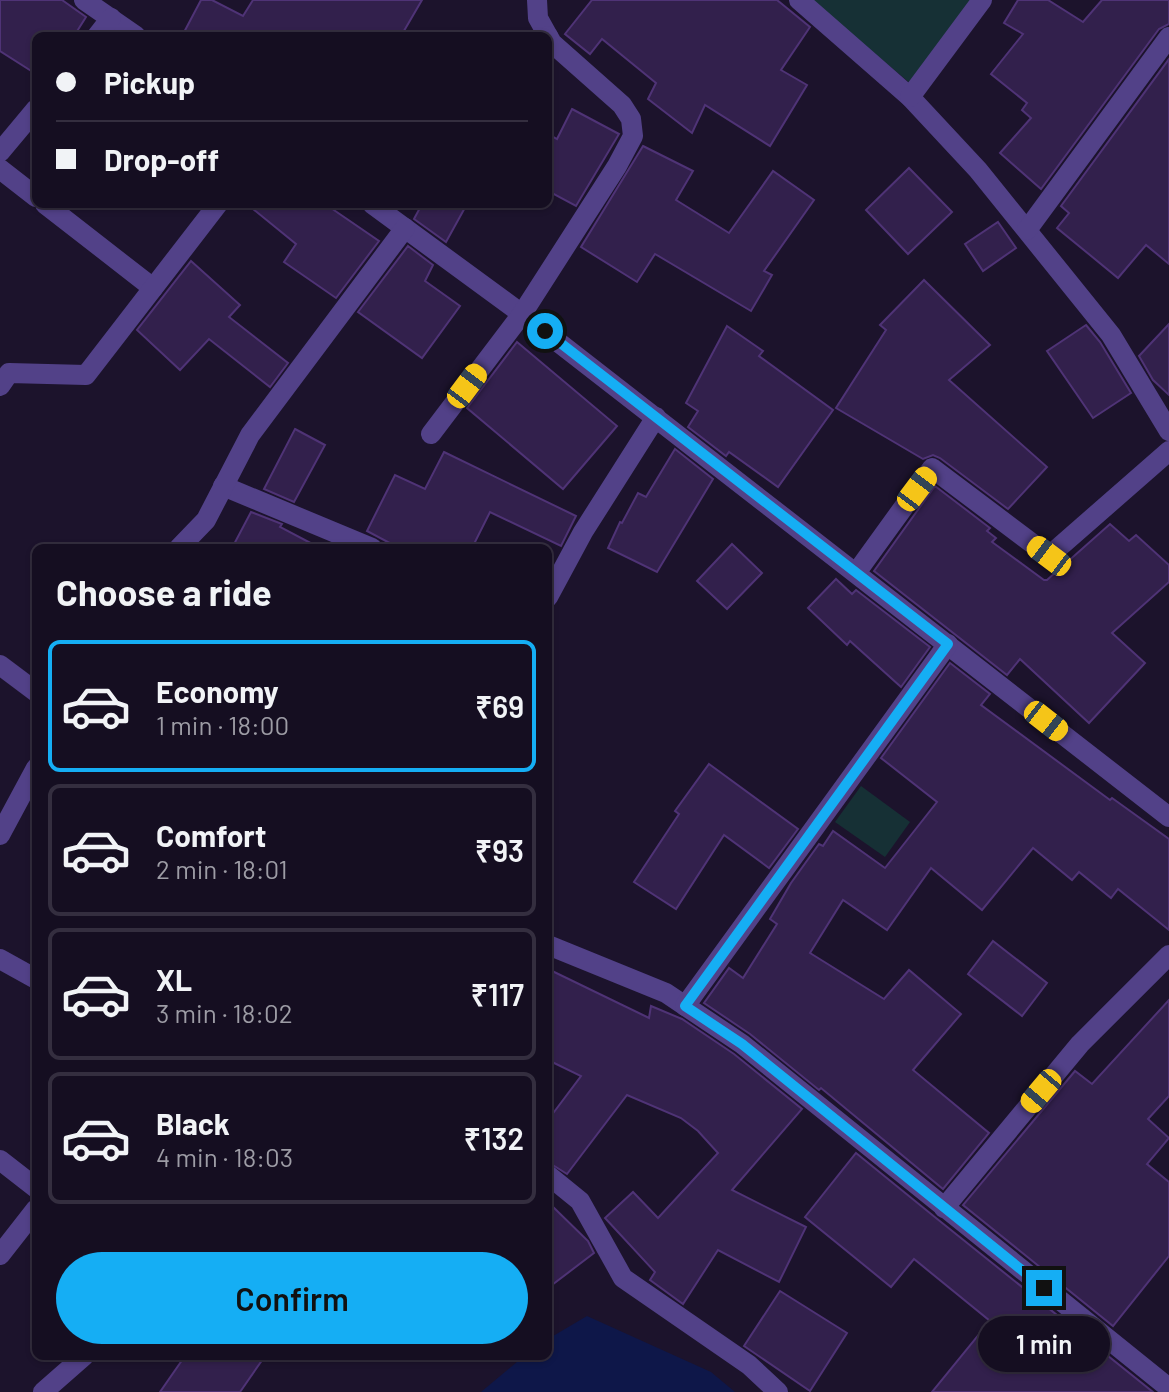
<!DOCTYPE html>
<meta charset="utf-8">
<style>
:root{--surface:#150e21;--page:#221c2e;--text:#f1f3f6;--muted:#9d9ca5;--line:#342e3f;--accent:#15aef4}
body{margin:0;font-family:Barlow,sans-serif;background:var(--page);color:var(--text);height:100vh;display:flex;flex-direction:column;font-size:30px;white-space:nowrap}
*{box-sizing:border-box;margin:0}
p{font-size:26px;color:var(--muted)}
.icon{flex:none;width:44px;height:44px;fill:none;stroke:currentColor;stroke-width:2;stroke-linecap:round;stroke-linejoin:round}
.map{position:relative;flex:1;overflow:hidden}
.side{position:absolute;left:32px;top:544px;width:520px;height:816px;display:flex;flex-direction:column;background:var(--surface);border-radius:12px;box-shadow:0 2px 6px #0004,0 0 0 2px var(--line)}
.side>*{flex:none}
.top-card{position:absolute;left:32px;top:32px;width:520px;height:176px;border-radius:12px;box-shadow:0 2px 6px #0004,0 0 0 2px var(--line);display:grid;align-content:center;height:176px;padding:0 24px;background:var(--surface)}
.end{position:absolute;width:36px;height:36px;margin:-18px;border:10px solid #15aef4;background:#111;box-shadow:0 0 0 4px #111}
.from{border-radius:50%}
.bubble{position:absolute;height:56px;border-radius:28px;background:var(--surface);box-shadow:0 2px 6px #0004,0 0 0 2px var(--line);font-size:26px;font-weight:600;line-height:56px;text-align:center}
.car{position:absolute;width:24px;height:48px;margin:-24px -12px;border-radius:10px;box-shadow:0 0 6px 2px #0007;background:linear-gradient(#f5c518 24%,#345 0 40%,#f5c518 0 76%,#345 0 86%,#f5c518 0)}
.top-card b{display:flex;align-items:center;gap:28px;height:76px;font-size:30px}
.top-card b+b{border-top:2px solid var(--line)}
.top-card i{width:20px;height:20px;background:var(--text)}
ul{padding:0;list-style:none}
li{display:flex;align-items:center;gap:24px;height:132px;margin:0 16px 12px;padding:0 8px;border:4px solid var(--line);border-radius:12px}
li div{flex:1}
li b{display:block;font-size:30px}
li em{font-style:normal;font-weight:600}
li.current{border-color:var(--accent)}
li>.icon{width:72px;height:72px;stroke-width:1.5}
h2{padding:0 24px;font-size:36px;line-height:96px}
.action{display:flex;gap:16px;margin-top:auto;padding:16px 24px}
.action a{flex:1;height:92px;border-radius:48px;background:var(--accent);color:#111;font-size:32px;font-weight:600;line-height:92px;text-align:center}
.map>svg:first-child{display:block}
</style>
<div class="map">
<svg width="1169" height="1392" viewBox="0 0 1169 1392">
<rect width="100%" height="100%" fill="#1c132c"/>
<g fill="#163035">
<polygon points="811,0 975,0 911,84"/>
<polygon points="861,786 910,822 885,857 835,822"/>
</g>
<polygon fill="#0e1749" points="587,1316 711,1372 735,1392 481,1392 524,1356 548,1356 548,1339"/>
<g fill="#32204c" stroke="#4f3376" stroke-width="2">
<polygon points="0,0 62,0 86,17 74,36 36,36 36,74 0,51"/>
<polygon points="201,0 212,0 243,16 253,0 422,0 401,36 182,36"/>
<polygon points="592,0 777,0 810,27 781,70 807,85 770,146 705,105 692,133 648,99 656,83 602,39 590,54 565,34"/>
<polygon points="1018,0 1048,0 1083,22 1102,0 1169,0 1169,24 1159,29 1041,189 1000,153 1031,118 1022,110 1027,103 991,74 1023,34 1004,23"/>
<polygon points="1169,59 1169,264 1146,245 1118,278 1057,228 1069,213 1061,206"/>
<polygon points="572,109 619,134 576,206 548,191 548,134 557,139"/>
<polygon points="643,146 693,171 676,200 729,233 773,171 814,200 764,271 772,275 751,311 655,254 637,282 581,247"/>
<polygon points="909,168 952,212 908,254 866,210"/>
<polygon points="247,204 325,204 379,241 336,298 284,262 296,244"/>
<polygon points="422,204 467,204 446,242 414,219"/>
<polygon points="998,222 1016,248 983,271 965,244"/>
<polygon points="408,246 433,265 425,281 460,306 422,358 358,312"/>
<polygon points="191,261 240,305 229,317 288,363 270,387 209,339 180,370 137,330"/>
<polygon points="924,280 990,345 949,380 1047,467 1008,509 940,458 933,455 923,459 836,408 886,330 880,325"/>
<polygon points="1169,324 1169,395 1153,380 1139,356"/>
<polygon points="1086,325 1100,342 1131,393 1093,418 1047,351"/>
<polygon points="727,326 763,351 759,356 833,410 778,487 729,452 726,456 688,427 698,411 686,403"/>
<polygon points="517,342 617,426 563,489 467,408"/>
<polygon points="295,429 325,445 294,502 264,489"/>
<polygon points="675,449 713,479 657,572 608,548 620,522 622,523 638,493 646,497"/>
<polygon points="444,452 576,516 561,546 490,512 472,548 399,548 367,531 395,475 425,489"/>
<polygon points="935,486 990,528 987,531 996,538 992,542 1044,580 1047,580 1110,524 1129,541 1136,535 1169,565 1169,582 1112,633 1145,663 1089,723 1020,659 1007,675 874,571"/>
<polygon points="251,512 282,524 280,527 320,548 232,548"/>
<polygon points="732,544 762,573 727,609 697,581"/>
<polygon points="836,579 852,594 856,590 930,647 901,687 850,641 847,645 808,608"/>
<polygon points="950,663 990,694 981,705 1110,800 1112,798 1169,839 1169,930 1118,889 1111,898 1079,872 1072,880 1033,848 982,910 931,868 887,930 843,900 810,953 884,999 909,970 961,1014 913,1070 989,1133 943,1189 821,1088 819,1090 750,1034 704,1003 729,968 743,978 777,924 770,919 791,883 819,844 823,846 833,831 885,868 937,802 881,758"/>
<polygon points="709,764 798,829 769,868 724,835 676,909 634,882 679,814 675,811"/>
<polygon points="993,941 1047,983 1022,1016 968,974"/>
<polygon points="548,969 649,1018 651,1006 682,1019 734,1054 802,1109 732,1190 806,1227 779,1282 718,1250 683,1304 650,1280 655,1272 605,1218 633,1192 658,1218 718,1153 698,1131 681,1118 627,1095 567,1174 548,1162 548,1120 581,1076 548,1060"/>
<polygon points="1169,1000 1169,1096 1148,1119 1169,1138 1147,1164 1169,1182 1169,1256 1113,1326 963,1205 1075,1071 1092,1084"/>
<polygon points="856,1153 936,1218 1153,1392 932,1392 990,1321 914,1259 891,1287 805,1217"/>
<polygon points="548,1202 588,1241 594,1253 548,1288"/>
<polygon points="780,1291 847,1333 810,1391 744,1346"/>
<polygon points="185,1356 265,1356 240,1392 160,1392"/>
</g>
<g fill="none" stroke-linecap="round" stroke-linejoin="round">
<g stroke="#524188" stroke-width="20">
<polyline points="84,0 136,36"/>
<polyline points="537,0 538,18 548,36"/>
<polyline points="799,0 910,97 978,170 1111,335 1169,431"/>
<polyline points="97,36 111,18"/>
<polyline points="910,97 982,0"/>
<polyline points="0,152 36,109"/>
<polyline points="0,169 36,197"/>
<polyline points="45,204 153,288"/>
<polyline points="372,204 522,314 1169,817"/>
<polyline points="1027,230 1169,37"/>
<polyline points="0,386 9,373 86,375 218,204"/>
<polyline points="431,434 522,314 617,166 633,136 631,119 622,105 552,43 548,36"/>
<polyline points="223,486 372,548"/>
<polyline points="179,548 206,520 250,435 405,228"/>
<polyline points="856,573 932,468 1049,556 1169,451"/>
<polyline points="548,597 583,532 656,417"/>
<polyline points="0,665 36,692"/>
<polyline points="0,835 36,768"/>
<polyline points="548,945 666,993 742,1044 1169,1388"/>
<polyline points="0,959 36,979"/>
<polyline points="685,1006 948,644"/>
<polyline points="0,1160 36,1188"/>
<polyline points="548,1175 580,1201 623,1278 749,1365 778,1392"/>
<polyline points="944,1208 1080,1044 1169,955"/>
<polyline points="0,1255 36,1209"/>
<polyline points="43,1392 84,1356"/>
</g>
</g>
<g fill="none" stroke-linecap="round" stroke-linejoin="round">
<polyline stroke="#15aef4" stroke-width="10" points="545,331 948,644 685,1006 742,1044 1044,1288"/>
</g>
</svg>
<i class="end from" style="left:545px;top:331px"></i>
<i class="end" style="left:1044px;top:1288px"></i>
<div class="bubble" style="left:978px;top:1316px;width:132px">1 min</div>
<i class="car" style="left:467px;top:386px;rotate:37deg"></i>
<i class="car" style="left:917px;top:489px;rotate:37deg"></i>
<i class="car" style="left:1049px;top:556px;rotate:307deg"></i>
<i class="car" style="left:1046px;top:721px;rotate:128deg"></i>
<i class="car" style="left:1041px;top:1091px;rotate:220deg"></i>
<div class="top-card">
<b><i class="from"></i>Pickup</b>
<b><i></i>Drop-off</b>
</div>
<section class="side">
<h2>Choose a ride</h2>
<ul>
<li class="current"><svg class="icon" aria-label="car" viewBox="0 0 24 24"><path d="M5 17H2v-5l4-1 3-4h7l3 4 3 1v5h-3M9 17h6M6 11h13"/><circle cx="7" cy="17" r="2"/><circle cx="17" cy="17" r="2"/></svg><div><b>Economy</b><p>1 min · 18:00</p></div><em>₹69</em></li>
<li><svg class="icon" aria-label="car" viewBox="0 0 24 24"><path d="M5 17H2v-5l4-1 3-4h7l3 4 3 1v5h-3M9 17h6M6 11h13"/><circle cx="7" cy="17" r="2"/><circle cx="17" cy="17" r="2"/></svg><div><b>Comfort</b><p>2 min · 18:01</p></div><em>₹93</em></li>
<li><svg class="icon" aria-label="car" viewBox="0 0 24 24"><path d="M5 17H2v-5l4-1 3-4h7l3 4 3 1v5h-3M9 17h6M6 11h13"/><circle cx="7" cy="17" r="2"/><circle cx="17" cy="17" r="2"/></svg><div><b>XL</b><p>3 min · 18:02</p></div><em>₹117</em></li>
<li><svg class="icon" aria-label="car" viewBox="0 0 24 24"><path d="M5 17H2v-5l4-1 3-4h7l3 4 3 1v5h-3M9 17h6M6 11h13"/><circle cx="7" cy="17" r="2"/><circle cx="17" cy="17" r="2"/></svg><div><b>Black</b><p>4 min · 18:03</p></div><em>₹132</em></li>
</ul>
<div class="action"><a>Confirm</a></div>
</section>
</div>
